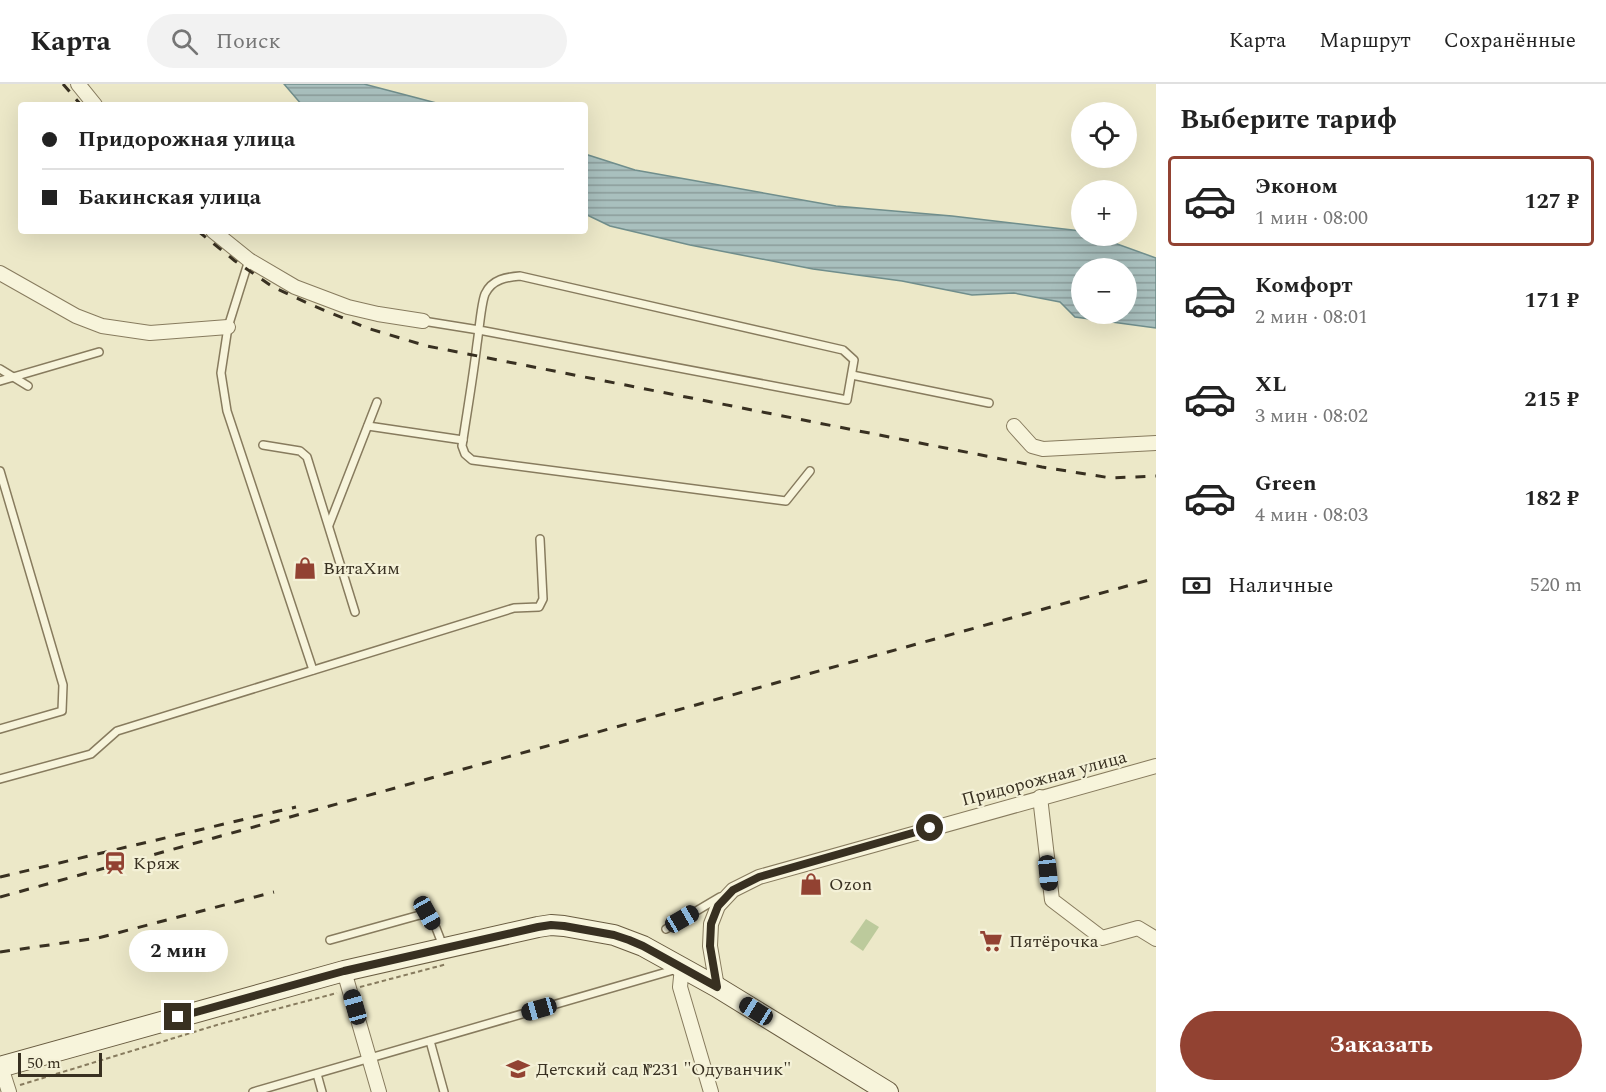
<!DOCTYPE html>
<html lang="ru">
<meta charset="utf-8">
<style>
:root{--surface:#fff;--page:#f2f2f2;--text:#222;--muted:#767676;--line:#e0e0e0;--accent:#924232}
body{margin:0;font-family:Spectral,serif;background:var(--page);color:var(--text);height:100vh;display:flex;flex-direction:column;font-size:22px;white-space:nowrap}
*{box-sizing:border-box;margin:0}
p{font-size:20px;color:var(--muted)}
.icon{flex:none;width:33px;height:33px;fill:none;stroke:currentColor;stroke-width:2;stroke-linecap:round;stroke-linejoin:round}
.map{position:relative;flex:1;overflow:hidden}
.sheet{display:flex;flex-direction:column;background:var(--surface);width:450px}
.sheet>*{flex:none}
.banner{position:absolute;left:18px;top:18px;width:570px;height:132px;border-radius:6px;box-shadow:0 6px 24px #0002;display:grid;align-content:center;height:132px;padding:0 24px;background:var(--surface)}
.tools{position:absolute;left:1071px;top:18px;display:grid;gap:12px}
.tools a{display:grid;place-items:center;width:66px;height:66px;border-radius:50%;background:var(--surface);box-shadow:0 6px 24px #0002;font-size:30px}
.scale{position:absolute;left:18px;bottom:15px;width:84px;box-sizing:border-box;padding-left:6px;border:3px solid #383021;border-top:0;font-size:16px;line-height:21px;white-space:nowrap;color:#383021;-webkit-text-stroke:4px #f4f1d7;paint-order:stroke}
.end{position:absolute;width:27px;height:27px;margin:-14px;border:8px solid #383021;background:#fff;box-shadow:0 0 0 3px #fff}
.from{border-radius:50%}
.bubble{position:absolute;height:42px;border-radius:21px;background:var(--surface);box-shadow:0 6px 24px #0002;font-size:20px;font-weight:700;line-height:42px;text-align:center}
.car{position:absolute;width:18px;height:36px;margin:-18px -9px;border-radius:8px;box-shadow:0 0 4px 2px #0007;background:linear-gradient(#222 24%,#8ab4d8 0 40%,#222 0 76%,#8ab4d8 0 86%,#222 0)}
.banner b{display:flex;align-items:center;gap:21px;height:57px;font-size:22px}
.banner b+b{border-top:2px solid var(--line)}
.banner i{width:15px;height:15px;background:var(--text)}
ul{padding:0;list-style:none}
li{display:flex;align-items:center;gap:18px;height:90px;margin:0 12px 9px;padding:0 12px;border:3px solid transparent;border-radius:6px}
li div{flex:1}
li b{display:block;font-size:22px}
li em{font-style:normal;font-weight:700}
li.active{border-color:var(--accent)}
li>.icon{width:54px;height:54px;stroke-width:1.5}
h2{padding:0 24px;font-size:27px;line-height:72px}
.pay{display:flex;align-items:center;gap:15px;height:66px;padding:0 24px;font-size:22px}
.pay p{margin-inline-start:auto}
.button{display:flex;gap:12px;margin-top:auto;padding:12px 24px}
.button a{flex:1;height:69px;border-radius:36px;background:var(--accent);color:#fff;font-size:24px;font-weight:700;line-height:69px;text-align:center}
header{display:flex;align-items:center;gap:36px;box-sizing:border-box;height:84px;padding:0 30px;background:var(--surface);border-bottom:2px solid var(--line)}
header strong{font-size:28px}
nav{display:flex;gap:33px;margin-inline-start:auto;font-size:21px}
.search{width:420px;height:54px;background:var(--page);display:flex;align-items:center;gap:15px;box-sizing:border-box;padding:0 21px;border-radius:33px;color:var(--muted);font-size:22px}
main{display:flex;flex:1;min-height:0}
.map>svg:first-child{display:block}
</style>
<header>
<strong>Карта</strong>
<div class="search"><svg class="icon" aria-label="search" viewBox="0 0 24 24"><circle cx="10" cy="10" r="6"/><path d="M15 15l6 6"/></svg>Поиск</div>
<nav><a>Карта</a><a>Маршрут</a><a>Сохранённые</a></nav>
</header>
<main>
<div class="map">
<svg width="1156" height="1008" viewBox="0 0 1156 1008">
<defs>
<pattern id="water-rules" width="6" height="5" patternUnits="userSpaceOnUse" patternTransform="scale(1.5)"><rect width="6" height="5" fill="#a9c0be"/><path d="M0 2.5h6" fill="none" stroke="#8b9c9a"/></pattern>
</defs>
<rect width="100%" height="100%" fill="#ece8c8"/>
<polygon fill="#bcca9c" points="866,835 879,843 863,867 850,858"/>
<g fill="url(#water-rules)" stroke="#708e8c" stroke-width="1.5" fill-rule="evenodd">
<polygon points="284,0 364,0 444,21 302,21"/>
<path d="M585 70 635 86 836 122 952 132 1081 147 1082 152H1095L1156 174V244L1075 233 1060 218 1014 209 972 211 902 197 813 185 690 161 610 142 585 130ZM1082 184H1126V230H1082Z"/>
</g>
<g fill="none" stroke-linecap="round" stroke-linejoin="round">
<g stroke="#877b5e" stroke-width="10">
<g id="lane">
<polyline points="249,176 228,243 221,289 227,327 313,586"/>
<path d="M423 237 479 246 847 316 854 276 843 266 520 192C507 193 492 195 485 210 481 220 479 248 477 260 473 294 467 328 462 362L465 370 472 376 786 417 810 387"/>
<polyline points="0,285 28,302"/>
<polyline points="852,291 989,319"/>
<polyline points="0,297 99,268"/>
<polyline points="368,342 463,356"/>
<polyline points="263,361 300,367 307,373 355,528"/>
<polyline points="0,387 63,601 62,627 0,645"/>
<polyline points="329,441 377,318"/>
<polyline points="0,695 91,670 117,647 514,524 539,523 543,515 540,455"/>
<polyline points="666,845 720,813"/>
<polyline points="330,856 427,829 436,844 443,862"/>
<polyline points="430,957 444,1008"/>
<polyline points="317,990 322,1008"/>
<polyline points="253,1008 677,885"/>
</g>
</g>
<g stroke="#877b5e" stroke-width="16">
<g id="street">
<polyline points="78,0 95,21"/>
<polyline points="213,147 249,176 295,203 348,223 378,230 423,237"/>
<polyline points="0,189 76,232 102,242 150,249 228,243"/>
<polyline points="1014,342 1032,362 1043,365 1156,359"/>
<polyline points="1040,713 1052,816 1102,854 1138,844 1156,855"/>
<polyline points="682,883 680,903 711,1008"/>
<polyline points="344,887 379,1008"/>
<polyline points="717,903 710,862 711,840 718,822 733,806 759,793 1156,682"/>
<polyline points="1,983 9,1008"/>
</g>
</g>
<g stroke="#695c41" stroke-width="22">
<polyline id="secondary" points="0,983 344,887 538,843 551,841 564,842 614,851 643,862 717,903 888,1008"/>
</g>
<g stroke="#877b5e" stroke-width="2" stroke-dasharray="4.5 3" stroke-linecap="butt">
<polyline points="360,903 447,880"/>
<polyline points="20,1001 220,940 337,909"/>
</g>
<use href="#lane" stroke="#f7f4db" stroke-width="7"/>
<use href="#street" stroke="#f7f4db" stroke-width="14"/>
<use href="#secondary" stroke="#f7f4db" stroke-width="20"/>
<g stroke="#383021" stroke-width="3" stroke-dasharray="10 10" stroke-linecap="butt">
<polyline points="63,0 81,21"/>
<polyline points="198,147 235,177 273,203 314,222 367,244 427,262 1042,383 1111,394 1156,392"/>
<polyline points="0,793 296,723"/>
<polyline points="0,813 1156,494"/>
<polyline points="0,868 98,854 274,808"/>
</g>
</g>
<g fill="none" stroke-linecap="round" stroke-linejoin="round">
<polyline stroke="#383021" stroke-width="8" points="178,933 344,887 538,843 551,841 564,842 614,851 629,856 643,862 717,903 710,862 711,840 718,822 733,806 759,793 930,744"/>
</g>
<defs>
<g id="shop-bare" transform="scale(1.8)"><path d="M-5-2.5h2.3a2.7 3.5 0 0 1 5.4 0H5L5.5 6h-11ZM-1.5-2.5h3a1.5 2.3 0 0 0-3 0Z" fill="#924232" stroke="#f4f1d7" stroke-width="2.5" paint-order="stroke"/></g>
<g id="station-bare" transform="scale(1.8)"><path d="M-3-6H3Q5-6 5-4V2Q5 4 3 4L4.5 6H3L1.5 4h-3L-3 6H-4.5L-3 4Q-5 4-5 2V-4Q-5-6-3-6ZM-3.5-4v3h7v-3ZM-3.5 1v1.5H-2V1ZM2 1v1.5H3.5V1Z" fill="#924232" stroke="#f4f1d7" stroke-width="2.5" paint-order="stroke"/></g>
<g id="supermarket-bare" transform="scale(1.8)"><path d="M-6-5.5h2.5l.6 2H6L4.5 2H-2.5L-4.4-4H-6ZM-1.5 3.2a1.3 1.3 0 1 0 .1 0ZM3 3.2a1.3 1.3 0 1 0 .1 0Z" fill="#924232" stroke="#f4f1d7" stroke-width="2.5" paint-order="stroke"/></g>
<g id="school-bare" transform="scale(1.8)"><path d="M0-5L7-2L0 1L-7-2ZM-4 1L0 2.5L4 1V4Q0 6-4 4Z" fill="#924232" stroke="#f4f1d7" stroke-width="2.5" paint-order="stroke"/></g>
</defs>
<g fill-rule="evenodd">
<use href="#shop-bare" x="305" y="484"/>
<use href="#station-bare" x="115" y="779"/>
<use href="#shop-bare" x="811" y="800"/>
<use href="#supermarket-bare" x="991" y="857"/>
<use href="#school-bare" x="518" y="985"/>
</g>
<g text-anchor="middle" stroke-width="4.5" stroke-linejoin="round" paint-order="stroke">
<g font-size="18" fill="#383021" stroke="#f4f1d7" text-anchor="start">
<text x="323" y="490">ВитаХим</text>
<text x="133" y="785">Кряж</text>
<text x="829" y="806">Ozon</text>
<text x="1009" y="863">Пятёрочка</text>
<text x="536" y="991">Детский сад №231 "Одуванчик"</text>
</g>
<g font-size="18" fill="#383021" stroke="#f4f1d7">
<text transform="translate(1044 694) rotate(-15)" y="6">Придорожная улица</text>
</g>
</g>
</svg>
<div class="tools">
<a><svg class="icon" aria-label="locate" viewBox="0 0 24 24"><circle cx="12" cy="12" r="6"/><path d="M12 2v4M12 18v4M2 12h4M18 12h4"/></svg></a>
<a>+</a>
<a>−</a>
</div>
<div class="scale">50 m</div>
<i class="end from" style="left:930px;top:744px"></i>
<i class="end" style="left:178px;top:933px"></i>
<div class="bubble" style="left:129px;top:846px;width:99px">2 мин</div>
<i class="car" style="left:1048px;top:789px;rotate:174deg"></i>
<i class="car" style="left:427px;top:829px;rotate:151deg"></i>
<i class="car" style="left:682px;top:835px;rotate:60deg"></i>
<i class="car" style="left:355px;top:923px;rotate:344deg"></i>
<i class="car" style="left:539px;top:925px;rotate:254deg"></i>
<i class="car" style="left:756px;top:927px;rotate:302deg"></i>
<div class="banner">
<b><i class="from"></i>Придорожная улица</b>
<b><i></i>Бакинская улица</b>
</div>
</div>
<section class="sheet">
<h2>Выберите тариф</h2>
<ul>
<li class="active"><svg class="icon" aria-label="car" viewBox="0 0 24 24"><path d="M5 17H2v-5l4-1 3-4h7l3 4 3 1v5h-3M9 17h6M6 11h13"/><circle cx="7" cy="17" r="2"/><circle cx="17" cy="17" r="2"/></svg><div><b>Эконом</b><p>1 мин · 08:00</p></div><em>127 ₽</em></li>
<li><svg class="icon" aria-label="car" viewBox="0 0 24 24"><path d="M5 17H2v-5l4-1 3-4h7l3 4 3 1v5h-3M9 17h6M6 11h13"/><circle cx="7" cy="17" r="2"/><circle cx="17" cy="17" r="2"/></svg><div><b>Комфорт</b><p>2 мин · 08:01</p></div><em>171 ₽</em></li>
<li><svg class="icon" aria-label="car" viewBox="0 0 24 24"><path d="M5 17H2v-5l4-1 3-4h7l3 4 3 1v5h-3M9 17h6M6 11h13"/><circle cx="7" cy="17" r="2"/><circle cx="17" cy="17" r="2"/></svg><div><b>XL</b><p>3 мин · 08:02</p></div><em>215 ₽</em></li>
<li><svg class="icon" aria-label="car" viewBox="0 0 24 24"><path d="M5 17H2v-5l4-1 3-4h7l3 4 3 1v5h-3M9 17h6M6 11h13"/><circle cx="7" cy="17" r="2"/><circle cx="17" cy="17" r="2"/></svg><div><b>Green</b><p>4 мин · 08:03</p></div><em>182 ₽</em></li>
</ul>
<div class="pay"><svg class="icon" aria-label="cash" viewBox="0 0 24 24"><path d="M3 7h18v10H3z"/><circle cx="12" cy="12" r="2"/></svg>Наличные<p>520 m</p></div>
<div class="button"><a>Заказать</a></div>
</section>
</main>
